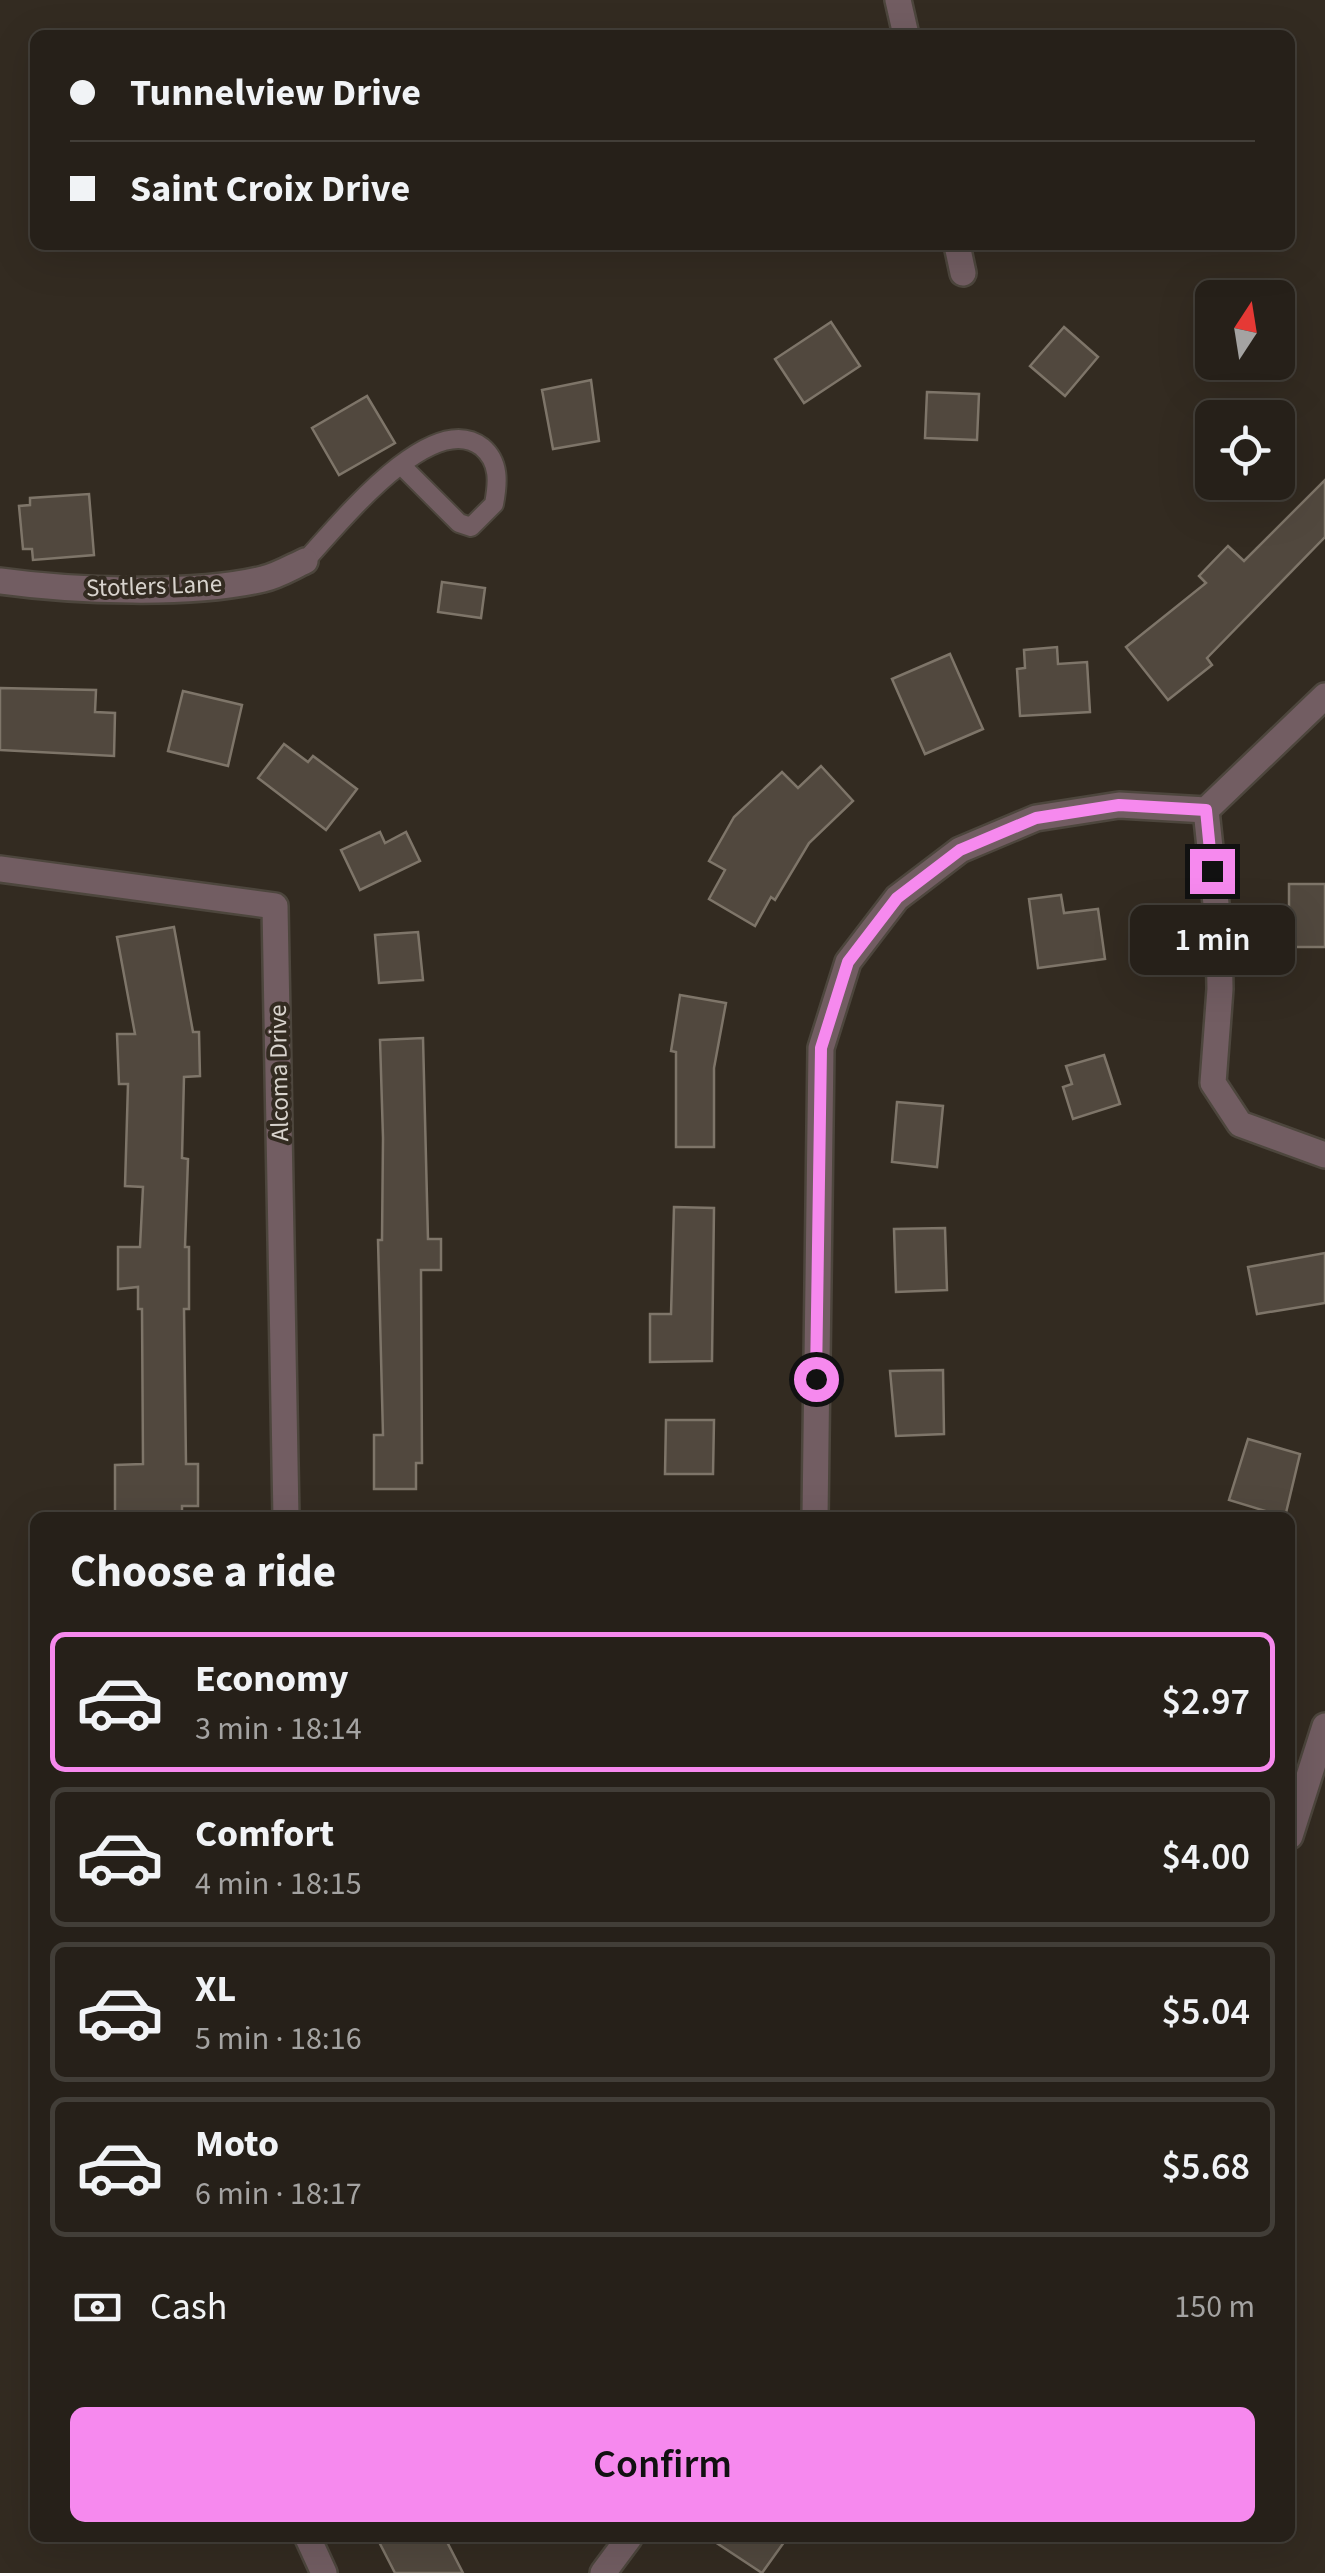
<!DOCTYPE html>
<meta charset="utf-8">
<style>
:root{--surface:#262019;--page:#322d26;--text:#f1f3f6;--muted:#a4a3a2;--line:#423e38;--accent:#f689ee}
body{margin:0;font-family:"Source Sans 3",sans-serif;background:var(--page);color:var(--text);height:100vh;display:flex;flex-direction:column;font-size:38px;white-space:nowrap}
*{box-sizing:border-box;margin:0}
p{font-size:32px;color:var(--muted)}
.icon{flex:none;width:55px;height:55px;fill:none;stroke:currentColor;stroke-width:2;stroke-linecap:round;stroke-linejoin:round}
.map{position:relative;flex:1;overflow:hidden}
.side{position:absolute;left:30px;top:1512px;width:1265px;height:1030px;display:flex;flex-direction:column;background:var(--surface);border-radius:15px;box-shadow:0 10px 40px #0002,0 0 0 2px var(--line)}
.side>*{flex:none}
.banner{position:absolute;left:30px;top:30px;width:1265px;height:220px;border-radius:15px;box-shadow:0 10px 40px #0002,0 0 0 2px var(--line);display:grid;align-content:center;height:220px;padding:0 40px;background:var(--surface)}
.needle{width:65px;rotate:12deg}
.tools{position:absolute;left:1195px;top:280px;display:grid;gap:20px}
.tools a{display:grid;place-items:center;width:100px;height:100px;border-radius:15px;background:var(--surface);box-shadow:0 10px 40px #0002,0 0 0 2px var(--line);font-size:50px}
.end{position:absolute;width:45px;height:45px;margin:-22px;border:12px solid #f689ee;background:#111;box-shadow:0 0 0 5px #111}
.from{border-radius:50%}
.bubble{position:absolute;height:70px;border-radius:15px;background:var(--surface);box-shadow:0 10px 40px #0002,0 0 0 2px var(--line);font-size:32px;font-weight:600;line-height:70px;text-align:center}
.banner b{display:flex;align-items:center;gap:35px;height:95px;font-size:38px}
.banner b+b{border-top:2px solid var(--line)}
.banner i{width:25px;height:25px;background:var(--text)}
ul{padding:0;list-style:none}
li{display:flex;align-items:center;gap:30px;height:140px;margin:0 20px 15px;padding:0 20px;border:5px solid var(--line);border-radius:15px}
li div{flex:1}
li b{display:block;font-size:38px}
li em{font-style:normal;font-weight:600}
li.active{border-color:var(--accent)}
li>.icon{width:90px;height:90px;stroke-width:1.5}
h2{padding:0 40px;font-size:45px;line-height:120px}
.pay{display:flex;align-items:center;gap:25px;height:110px;padding:0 40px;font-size:38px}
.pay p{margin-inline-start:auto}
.button{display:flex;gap:20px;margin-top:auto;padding:20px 40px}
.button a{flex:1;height:115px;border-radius:15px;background:var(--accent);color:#111;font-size:40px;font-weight:600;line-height:115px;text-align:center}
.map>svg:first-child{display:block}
</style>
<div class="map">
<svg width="1325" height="2573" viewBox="0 0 1325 2573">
<rect width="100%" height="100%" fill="#332b21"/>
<g fill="#51483e" stroke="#7e7569" stroke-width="2.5">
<polygon points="831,322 860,366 804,403 775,359"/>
<polygon points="1064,327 1098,357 1065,396 1030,366"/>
<polygon points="591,380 599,441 553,449 542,390"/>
<polygon points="927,392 979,394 977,440 925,438"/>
<polygon points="367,396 395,443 339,475 312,428"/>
<polygon points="1325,480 1325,537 1207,658 1212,665 1168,700 1126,647 1206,583 1199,576 1228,546 1244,561"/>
<polygon points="89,494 94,555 33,560 32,549 23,549 19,506 30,505 30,498"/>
<polygon points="442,582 485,588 481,618 438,612"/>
<polygon points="1057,647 1058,664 1087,662 1090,712 1020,716 1017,669 1025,668 1024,650"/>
<polygon points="950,654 983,729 925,754 892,679"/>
<polygon points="0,688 96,690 95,712 115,713 114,756 0,750"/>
<polygon points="183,691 242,705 228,766 168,751"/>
<polygon points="284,744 308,762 313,756 357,789 326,830 258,778"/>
<polygon points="821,766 853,801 809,843 775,900 771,897 755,926 709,899 725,870 709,861 734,817 782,772 798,788"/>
<polygon points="380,832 385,843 406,832 420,861 360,890 341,850"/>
<rect x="1289" y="884" width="36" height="63"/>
<polygon points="1061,895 1064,913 1098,909 1105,959 1038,968 1029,899"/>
<polygon points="174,927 193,1032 199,1032 200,1076 184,1077 182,1158 188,1159 185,1247 189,1247 189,1309 184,1309 186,1464 198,1464 198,1506 182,1506 182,1518 115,1518 115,1465 143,1464 142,1309 138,1309 138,1287 118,1289 118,1247 140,1247 143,1187 125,1186 128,1084 119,1084 117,1034 135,1034 117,937"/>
<polygon points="418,932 423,980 379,983 375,935"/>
<polygon points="680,995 726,1003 714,1068 714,1147 676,1147 676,1052 671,1051"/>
<polygon points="423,1038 428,1239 441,1239 441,1270 421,1270 422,1463 416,1463 416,1489 374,1489 374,1435 383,1435 378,1240 382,1240 383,1138 380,1040"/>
<polygon points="1104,1055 1120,1104 1073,1119 1063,1087 1072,1084 1066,1066"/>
<polygon points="897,1102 943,1106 937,1167 892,1162"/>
<polygon points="674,1207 714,1208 712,1361 650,1362 650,1314 671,1314"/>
<polygon points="945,1228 947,1290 896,1292 894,1229"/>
<polygon points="1325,1253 1325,1303 1257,1314 1248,1267"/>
<polygon points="943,1370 944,1434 896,1436 890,1371"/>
<polygon points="666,1420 714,1420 713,1474 665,1474"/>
<polygon points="1248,1439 1300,1454 1285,1517 1229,1500"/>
<polygon points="377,2538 445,2538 463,2573 395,2573"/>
<polygon points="709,2538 787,2538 762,2573"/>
</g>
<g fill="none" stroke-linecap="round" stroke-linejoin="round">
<g stroke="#4d463d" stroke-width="22">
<path id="service" d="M305 561C336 528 431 407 482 447 500 462 498 483 494 504L471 527 459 523 401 465"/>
</g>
<g stroke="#4d463d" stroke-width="30">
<g id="minor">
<polyline points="898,0 906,35"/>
<polyline points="957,245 963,273"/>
<path d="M0 581C72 591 193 596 263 579 277 576 292 567 305 561"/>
<polyline points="1206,810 1219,932 1220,989 1213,1083 1240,1124 1325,1155"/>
<polyline points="0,869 275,906 286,1518"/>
<polyline points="815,1518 821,1048 848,962 897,898 960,850 1036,818 1119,805 1206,810 1325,696"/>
<polyline points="1290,1836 1325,1726"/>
<polyline points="308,2538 324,2573"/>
<polyline points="603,2573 629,2538"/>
</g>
</g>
<use href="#service" stroke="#725d62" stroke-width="18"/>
<use href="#minor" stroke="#725d62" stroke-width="25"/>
</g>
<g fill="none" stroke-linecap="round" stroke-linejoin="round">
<polyline stroke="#f689ee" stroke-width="12" points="816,1379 821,1048 848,962 897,898 960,850 1036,818 1119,805 1206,810 1212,871"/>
</g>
<g text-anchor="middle" stroke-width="8" stroke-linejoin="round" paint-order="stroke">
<g font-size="25" fill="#d8d3cd" stroke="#332b21">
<text transform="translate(154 585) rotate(-2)" y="9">Stotlers Lane</text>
<text transform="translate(278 1073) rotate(-91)" y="9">Alcoma Drive</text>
</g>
</g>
</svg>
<div class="tools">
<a><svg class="needle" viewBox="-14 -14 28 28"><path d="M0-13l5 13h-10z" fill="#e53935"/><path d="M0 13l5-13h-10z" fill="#a4a3a2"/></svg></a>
<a><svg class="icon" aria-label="locate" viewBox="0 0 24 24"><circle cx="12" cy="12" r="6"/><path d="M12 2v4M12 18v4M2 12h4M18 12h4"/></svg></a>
</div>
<i class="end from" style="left:816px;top:1379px"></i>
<i class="end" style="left:1212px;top:871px"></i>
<div class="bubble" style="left:1130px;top:905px;width:165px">1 min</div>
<div class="banner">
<b><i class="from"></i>Tunnelview Drive</b>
<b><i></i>Saint Croix Drive</b>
</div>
<section class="side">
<h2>Choose a ride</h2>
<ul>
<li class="active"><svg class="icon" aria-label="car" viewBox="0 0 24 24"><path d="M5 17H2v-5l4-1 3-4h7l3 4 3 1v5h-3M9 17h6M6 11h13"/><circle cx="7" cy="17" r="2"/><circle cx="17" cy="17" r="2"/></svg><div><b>Economy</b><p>3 min · 18:14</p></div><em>$2.97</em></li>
<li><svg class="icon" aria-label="car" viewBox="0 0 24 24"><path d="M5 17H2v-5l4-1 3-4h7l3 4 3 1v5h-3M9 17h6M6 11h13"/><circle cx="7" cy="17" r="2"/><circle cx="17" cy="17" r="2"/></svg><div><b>Comfort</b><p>4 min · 18:15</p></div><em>$4.00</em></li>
<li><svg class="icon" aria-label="car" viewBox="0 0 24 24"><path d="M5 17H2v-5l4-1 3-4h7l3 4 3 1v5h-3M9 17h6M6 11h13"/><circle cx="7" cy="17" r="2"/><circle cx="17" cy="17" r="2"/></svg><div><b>XL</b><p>5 min · 18:16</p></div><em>$5.04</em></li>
<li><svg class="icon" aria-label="car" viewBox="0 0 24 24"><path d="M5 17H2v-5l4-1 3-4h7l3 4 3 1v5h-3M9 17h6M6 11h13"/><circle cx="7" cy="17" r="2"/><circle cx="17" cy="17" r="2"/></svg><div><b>Moto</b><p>6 min · 18:17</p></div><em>$5.68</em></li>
</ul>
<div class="pay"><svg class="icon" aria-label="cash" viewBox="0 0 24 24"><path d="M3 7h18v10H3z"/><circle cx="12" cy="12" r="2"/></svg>Cash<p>150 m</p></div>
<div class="button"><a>Confirm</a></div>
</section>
</div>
